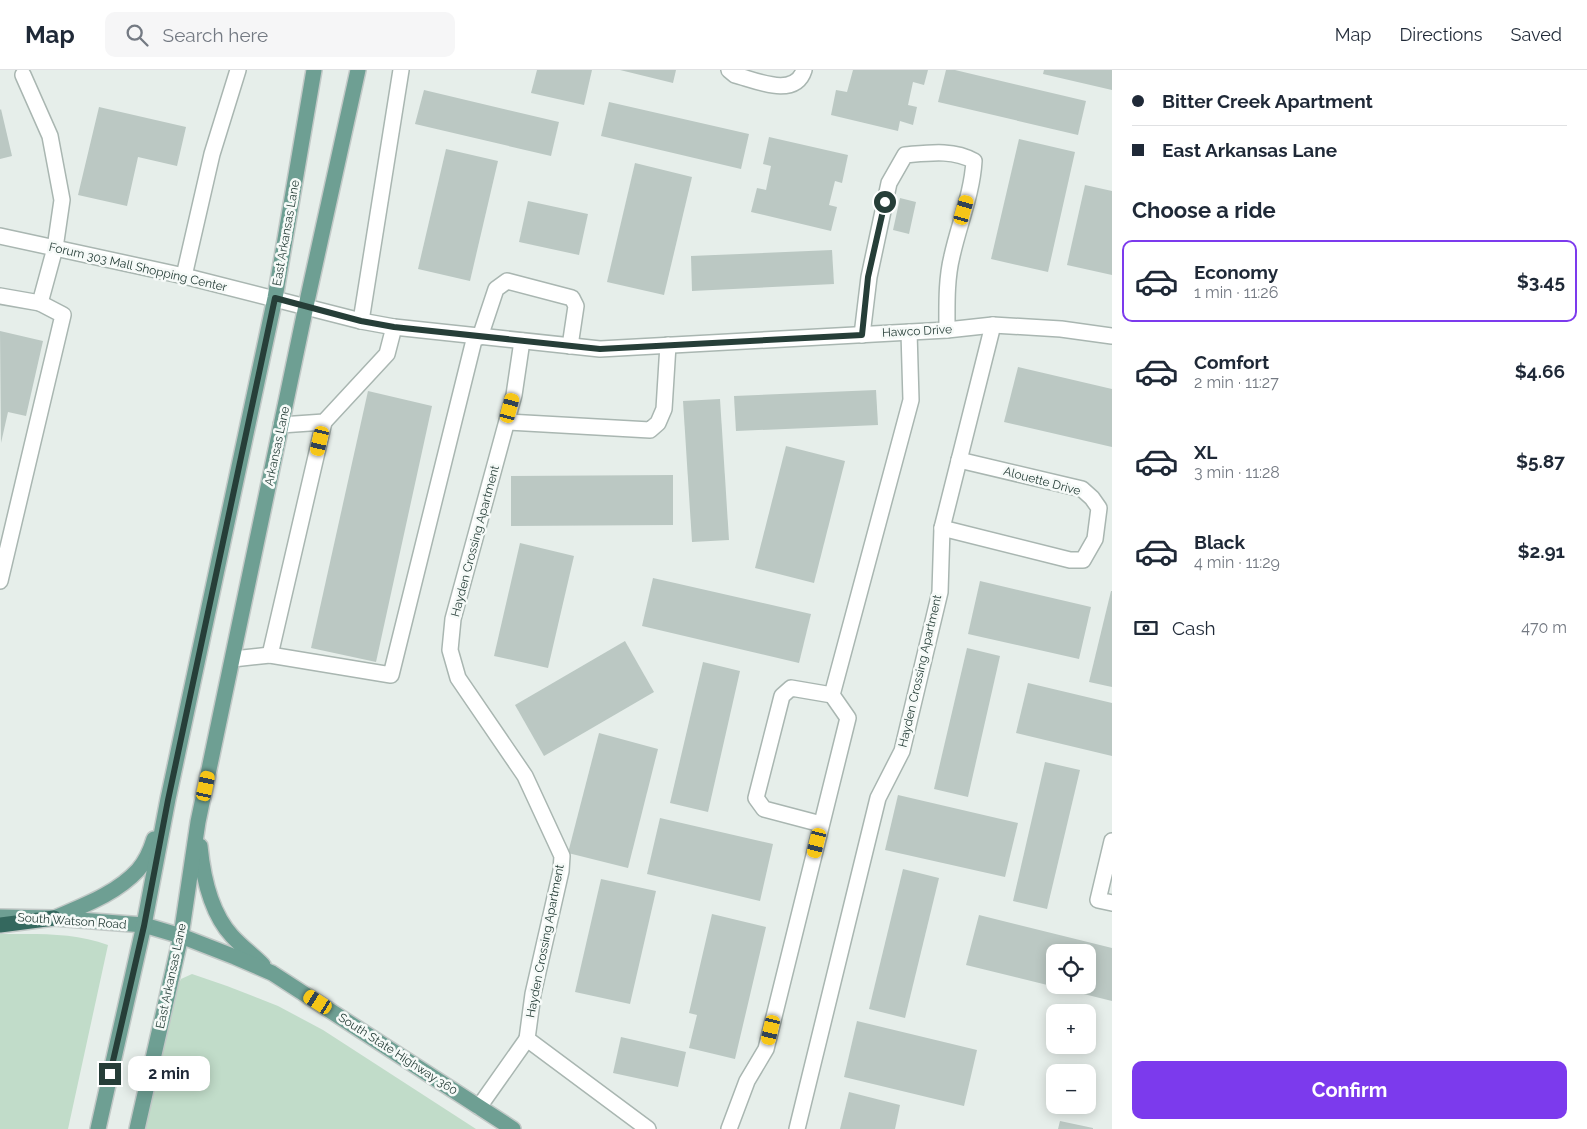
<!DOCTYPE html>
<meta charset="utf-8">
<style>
:root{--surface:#fff;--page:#f6f6f7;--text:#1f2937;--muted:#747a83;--line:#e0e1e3;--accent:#7c3aed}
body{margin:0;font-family:Raleway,sans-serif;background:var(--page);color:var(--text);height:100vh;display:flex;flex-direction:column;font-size:19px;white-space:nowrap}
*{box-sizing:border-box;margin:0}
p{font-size:16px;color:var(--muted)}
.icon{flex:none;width:28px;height:28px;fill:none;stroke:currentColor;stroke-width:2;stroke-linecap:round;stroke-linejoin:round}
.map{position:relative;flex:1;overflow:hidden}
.side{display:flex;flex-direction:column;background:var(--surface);width:475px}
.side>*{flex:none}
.top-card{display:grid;align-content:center;height:110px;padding:0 20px;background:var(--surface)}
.tools{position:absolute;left:1046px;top:874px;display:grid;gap:10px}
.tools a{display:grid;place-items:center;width:50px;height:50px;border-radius:10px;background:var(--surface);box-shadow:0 2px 12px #0003;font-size:25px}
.end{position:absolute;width:22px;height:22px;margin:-11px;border:6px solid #263e38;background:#fff;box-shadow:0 0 0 2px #fff}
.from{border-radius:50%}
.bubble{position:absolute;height:35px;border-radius:10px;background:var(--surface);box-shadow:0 2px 12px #0003;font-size:16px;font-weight:700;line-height:35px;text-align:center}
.car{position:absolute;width:15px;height:30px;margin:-15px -8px;border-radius:6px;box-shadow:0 0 4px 1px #0007;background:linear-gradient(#f5c518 24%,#345 0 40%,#f5c518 0 76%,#345 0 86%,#f5c518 0)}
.top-card b{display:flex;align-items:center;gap:18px;height:48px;font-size:19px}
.top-card b+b{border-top:1px solid var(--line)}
.top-card i{width:12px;height:12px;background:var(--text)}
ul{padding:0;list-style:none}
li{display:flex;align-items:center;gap:15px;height:82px;margin:0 10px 8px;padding:0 10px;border:2px solid transparent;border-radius:10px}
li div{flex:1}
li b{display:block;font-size:19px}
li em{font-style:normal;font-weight:700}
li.current{border-color:var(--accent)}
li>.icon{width:45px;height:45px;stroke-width:1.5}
h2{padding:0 20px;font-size:22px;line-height:60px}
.pay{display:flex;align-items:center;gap:12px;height:55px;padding:0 20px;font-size:19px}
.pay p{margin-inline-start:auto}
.primary-button{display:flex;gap:10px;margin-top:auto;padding:10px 20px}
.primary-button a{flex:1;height:58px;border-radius:10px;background:var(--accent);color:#fff;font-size:20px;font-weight:700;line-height:58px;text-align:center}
header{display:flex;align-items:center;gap:30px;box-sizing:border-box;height:70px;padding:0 25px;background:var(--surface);border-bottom:1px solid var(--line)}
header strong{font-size:24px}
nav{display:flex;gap:28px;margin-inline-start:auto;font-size:18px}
.search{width:350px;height:45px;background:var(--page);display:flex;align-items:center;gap:12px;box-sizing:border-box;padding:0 18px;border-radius:10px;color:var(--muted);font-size:19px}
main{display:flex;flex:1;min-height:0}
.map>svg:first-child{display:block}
</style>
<header>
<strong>Map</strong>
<div class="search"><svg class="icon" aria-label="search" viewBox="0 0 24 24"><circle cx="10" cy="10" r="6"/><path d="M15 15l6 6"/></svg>Search here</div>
<nav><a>Map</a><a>Directions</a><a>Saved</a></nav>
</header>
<main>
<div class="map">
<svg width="1112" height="1059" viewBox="0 0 1112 1059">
<rect width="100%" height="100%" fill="#e6eeea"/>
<g fill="#c1dcc9">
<path d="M0 864C36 864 74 862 108 875L68 1059H0Z"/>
<polygon points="192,904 227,916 278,936 323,960 476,1059 145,1059 176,919 181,909"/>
</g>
<g fill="#bbc8c3" fill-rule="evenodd">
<polygon points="537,0 592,0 584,35 531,23"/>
<polygon points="620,0 676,0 673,13"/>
<polygon points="853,0 928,0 924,15 913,12 908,35 917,37 913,55 900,51 898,61 831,45 836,20 847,22"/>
<polygon points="946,0 955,0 1086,31 1078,65 938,32"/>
<polygon points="1044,0 1112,0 1112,20 1043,4"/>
<polygon points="424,20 559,52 551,86 415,54"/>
<polygon points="609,32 749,64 741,99 601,66"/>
<polygon points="99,37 186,57 177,96 138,87 127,136 78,125"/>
<polygon points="1,39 12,86 0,89 0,40"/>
<polygon points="769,67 848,85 842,113 835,111 829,135 837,137 831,161 751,142 757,118 766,120 771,96 763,94"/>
<polygon points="1019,69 1075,82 1048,202 991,189"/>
<polygon points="446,79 498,91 470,211 418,199"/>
<polygon points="635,93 692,107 664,225 607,212"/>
<polygon points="1085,115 1112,121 1112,205 1067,195"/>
<polygon points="900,128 916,132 909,164 893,160"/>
<polygon points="528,131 588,144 579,185 519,172"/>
<polygon points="832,180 834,214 692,221 691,186"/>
<polygon points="0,261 43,271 26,346 8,342 1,373"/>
<polygon points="1018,297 1112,319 1112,377 1004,352"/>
<polygon points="876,320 878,355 736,361 734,326"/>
<polygon points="368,321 432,336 376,592 311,578"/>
<polygon points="720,329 729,470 692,472 683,331"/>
<polygon points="786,376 845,391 814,513 755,498"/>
<polygon points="673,405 673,455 511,456 511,406"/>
<polygon points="520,473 574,486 548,598 494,586"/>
<polygon points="653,508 811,544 799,593 642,556"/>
<polygon points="980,511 1091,537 1079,589 968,564"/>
<polygon points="1111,521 1112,521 1112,617 1089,612"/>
<polygon points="625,571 654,622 544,686 515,635"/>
<polygon points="967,578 1000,586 968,727 934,719"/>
<polygon points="703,592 740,601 708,742 670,733"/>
<polygon points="1028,613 1112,633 1112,686 1016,663"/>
<polygon points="599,663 658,679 628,798 568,783"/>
<polygon points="1045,692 1080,700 1047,839 1013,831"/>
<polygon points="898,725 1018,753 1005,807 885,780"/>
<polygon points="660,748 773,774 760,831 647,804"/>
<polygon points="903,799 939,808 905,948 869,939"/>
<polygon points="601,809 656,821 630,934 575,922"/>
<polygon points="712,844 766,857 735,989 689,978 697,945 689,943"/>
<path d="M979 845 1112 878V931L966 895ZM1055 882H1088V915H1055Z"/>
<polygon points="857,951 977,980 964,1036 844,1007"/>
<polygon points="621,967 686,982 678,1017 613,1003"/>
<polygon points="849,1022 900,1035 895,1059 840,1059"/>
<polygon points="1060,1051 1093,1058 1093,1059 1058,1059"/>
</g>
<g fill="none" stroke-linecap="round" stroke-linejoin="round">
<g stroke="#a9b6b1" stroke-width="18">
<g id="minor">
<path d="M729 0 735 5C755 10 795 29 804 0"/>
<polyline points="0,166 184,206 361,251 394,257 600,279 947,260 993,255 1061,259 1112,266"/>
<polyline points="184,206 212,84 238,0"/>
<polyline points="0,226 40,233"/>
<polyline points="361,251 401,0"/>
<path d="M862 265 869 207 889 113 905 85C928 83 953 79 974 91 972 124 959 154 952 186 946 210 947 236 947 260"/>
<polyline points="480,267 496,219 507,211 572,228 576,236 570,276"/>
<polyline points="522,271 514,325 453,549 450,580 458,608 525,706 562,786 561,801 533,924 527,969 648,1059"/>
<polyline points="507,352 650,360 658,353 664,339 668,275"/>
<polyline points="281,355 324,352 387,284 394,257"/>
<polyline points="942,458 1070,490 1083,490 1095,469 1099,438 1092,428 1082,419 959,390"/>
<polyline points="0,511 63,245 40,233 55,178 62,130 50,66 23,5"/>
<polyline points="270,585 324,352"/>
<polyline points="233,589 270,585 391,605 475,266"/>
<polyline points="821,754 764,739 756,728 782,626 791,618 832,625"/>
<polyline points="1112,771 1098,830 1112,833"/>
<polyline points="479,1037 527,969"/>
<polyline points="729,1059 747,1011 766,979 848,648 832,625 911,330 909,262"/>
<polyline points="797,1059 878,728 902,681 940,522 942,458 993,255"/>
</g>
</g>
<g stroke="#c2c9c7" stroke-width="18">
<g id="major">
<path d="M200 776C203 807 210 842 232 866 241 876 253 885 263 895"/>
<polyline points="0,847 54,848 144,855 181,866 235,887 272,903 513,1059"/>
<path d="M57 847C85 835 117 823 138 800 146 791 151 779 154 769"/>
<polyline points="98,1059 144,855 168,729 275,228 314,0"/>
<polyline points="137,1059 181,866 198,752 306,236 358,0"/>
</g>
</g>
<g stroke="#c2c9c7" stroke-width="18">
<polyline id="highway" points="0,855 54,848"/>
</g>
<use href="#minor" stroke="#fff" stroke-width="15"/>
<use href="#major" stroke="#6e9f93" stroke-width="15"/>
<use href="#highway" stroke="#34685e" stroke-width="15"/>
</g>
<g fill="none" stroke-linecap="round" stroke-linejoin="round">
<polyline stroke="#263e38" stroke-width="6" points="110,1004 144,856 168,730 275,228 361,251 394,257 600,279 862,265 868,207 885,132"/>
</g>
<g text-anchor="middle" stroke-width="5" stroke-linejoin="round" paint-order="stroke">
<g font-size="12" fill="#263e38" stroke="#f6faf8">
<text transform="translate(286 163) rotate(-80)" y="4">East Arkansas Lane</text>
<text transform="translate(138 197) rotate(13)" y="4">Forum 303 Mall Shopping Center</text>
<text transform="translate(917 261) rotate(-3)" y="4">Hawco Drive</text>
<text transform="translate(277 376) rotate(-78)" y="4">Arkansas Lane</text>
<text transform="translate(1042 411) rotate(15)" y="4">Alouette Drive</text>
<text transform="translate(475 471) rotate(-75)" y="4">Hayden Crossing Apartment</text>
<text transform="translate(920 601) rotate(-77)" y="4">Hayden Crossing Apartment</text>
<text transform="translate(72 851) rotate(4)" y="4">South Watson Road</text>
<text transform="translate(545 871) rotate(-79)" y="4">Hayden Crossing Apartment</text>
<text transform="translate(171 906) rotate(-78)" y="4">East Arkansas Lane</text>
<text transform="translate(398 984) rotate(33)" y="4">South State Highway 360</text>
</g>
</g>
</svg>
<div class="tools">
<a><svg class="icon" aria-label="locate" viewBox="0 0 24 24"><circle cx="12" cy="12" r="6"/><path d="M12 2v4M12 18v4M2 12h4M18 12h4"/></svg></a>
<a>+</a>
<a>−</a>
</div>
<i class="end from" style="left:885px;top:132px"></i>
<i class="end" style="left:110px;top:1004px"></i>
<div class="bubble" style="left:128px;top:986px;width:82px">2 min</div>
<i class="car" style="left:964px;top:140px;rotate:16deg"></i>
<i class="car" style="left:510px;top:338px;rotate:15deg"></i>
<i class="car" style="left:320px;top:371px;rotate:193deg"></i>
<i class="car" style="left:206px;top:716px;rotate:12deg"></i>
<i class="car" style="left:817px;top:773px;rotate:194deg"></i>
<i class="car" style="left:318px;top:932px;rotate:303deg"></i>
<i class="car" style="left:771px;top:960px;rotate:193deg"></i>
</div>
<section class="side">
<div class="top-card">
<b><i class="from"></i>Bitter Creek Apartment</b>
<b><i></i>East Arkansas Lane</b>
</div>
<h2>Choose a ride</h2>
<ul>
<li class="current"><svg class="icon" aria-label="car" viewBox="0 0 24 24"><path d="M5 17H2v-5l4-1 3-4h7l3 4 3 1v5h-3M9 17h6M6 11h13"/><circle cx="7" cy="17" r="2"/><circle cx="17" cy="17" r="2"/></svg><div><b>Economy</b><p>1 min · 11:26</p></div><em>$3.45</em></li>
<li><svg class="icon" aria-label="car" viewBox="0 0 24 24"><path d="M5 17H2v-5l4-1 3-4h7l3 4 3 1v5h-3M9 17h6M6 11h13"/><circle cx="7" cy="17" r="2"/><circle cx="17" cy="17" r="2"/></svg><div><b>Comfort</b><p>2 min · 11:27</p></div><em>$4.66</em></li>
<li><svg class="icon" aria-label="car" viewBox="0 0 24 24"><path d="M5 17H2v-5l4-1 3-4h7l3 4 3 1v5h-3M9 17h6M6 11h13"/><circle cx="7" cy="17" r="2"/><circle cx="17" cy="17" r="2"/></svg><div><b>XL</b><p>3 min · 11:28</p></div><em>$5.87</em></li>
<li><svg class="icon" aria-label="car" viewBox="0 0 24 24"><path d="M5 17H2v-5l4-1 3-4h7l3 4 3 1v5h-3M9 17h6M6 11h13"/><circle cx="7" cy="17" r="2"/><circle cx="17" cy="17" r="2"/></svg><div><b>Black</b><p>4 min · 11:29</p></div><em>$2.91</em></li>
</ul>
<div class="pay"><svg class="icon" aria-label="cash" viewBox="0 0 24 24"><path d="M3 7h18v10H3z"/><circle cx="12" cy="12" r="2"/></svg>Cash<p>470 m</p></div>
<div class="primary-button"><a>Confirm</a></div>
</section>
</main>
